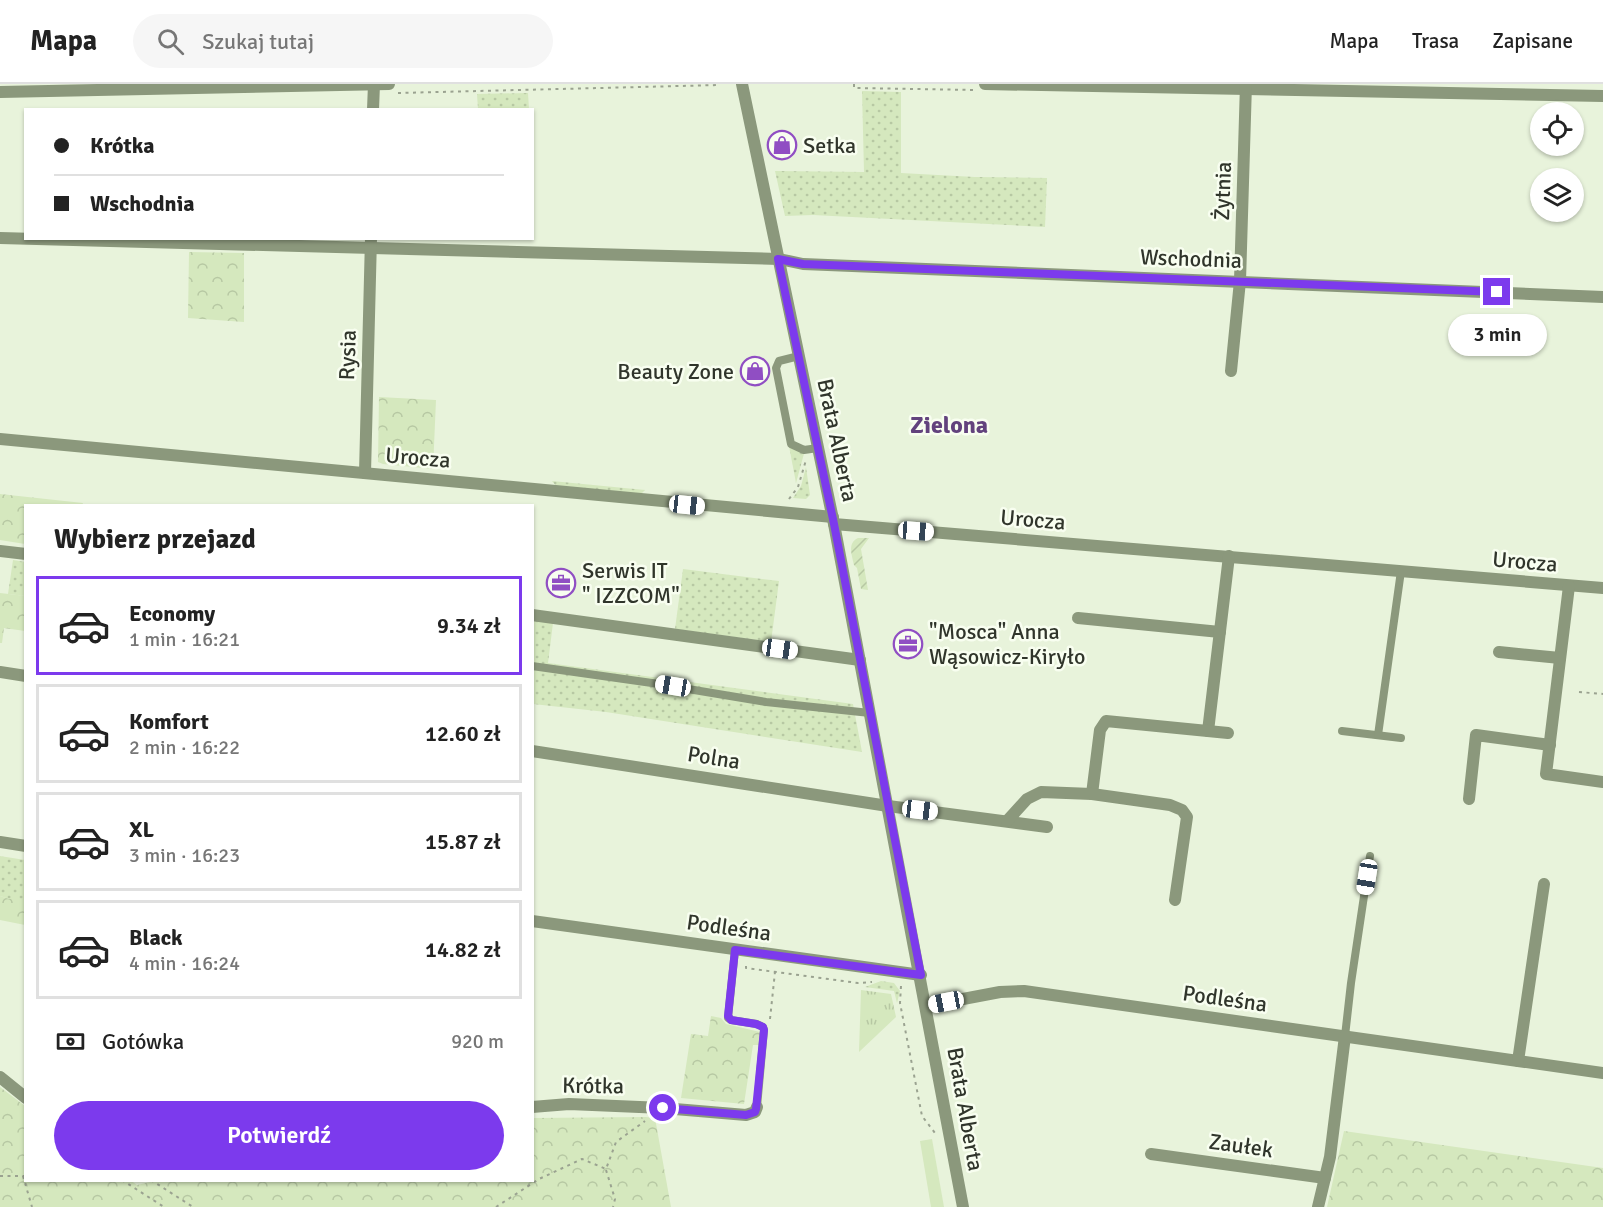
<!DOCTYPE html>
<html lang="pl">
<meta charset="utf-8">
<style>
:root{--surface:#fff;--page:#f6f6f6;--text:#222;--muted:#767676;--line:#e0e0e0;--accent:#7c3aed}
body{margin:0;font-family:Signika,sans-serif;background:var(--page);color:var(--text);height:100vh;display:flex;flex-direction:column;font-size:22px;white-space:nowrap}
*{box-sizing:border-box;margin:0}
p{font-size:20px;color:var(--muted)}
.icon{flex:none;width:33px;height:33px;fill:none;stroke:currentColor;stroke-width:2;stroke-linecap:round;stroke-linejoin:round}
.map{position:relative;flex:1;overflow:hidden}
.panel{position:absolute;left:24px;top:420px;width:510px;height:678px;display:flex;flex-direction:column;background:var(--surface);border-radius:0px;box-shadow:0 2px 4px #0004}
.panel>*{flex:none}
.top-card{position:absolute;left:24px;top:24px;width:510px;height:132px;border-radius:0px;box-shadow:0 2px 4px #0004;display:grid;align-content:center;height:132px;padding:0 30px;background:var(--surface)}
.controls{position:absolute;left:1530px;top:18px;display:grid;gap:12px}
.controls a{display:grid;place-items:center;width:54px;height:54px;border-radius:50%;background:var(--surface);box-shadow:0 2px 4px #0004;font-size:30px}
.end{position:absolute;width:27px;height:27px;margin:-14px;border:8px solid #7c3aed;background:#fff;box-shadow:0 0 0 3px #fff}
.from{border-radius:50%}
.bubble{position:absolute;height:42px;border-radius:21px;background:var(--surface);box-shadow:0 2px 4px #0004;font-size:20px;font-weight:600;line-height:42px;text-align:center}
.car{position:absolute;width:18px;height:36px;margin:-18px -9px;border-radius:8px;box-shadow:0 0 4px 2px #0007;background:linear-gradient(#fff 24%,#345 0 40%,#fff 0 76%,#345 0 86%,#fff 0)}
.top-card b{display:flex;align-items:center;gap:21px;height:57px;font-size:22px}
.top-card b+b{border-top:2px solid var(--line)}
.top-card i{width:15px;height:15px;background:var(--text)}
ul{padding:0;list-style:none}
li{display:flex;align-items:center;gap:18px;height:99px;margin:0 12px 9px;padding:0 18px;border:3px solid var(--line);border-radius:0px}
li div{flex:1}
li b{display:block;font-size:22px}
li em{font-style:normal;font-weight:600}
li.active{border-color:var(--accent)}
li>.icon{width:54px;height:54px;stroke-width:1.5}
h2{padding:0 30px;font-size:27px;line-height:72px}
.pay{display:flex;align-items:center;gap:15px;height:66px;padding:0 30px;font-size:22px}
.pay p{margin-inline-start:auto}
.cta{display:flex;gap:12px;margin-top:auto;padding:12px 30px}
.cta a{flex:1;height:69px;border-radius:36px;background:var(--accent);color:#fff;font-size:24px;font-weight:600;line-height:69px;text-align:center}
header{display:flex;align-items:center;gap:36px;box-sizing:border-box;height:84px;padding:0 30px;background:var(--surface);border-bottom:2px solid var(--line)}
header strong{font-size:28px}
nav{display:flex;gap:33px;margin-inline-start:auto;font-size:21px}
.search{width:420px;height:54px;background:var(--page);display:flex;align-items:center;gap:15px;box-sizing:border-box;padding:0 21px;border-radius:33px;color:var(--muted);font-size:22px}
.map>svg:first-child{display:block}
</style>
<header>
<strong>Mapa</strong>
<div class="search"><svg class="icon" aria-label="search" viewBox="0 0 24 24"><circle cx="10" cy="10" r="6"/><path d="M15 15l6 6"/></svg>Szukaj tutaj</div>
<nav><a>Mapa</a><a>Trasa</a><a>Zapisane</a></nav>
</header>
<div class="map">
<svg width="1603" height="1123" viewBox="0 0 1603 1123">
<defs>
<pattern id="grass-dots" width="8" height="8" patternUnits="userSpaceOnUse" patternTransform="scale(1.5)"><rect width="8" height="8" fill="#d5e8be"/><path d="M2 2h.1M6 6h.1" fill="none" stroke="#b7c8a3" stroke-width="1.8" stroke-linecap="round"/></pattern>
<pattern id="forest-crowns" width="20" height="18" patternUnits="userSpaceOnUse" patternTransform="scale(1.5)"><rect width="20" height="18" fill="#d5e8be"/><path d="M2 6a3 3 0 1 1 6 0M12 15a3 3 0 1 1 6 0" fill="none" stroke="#b7c8a3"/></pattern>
<pattern id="park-tufts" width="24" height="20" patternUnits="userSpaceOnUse" patternTransform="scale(1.5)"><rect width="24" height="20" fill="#d5e8be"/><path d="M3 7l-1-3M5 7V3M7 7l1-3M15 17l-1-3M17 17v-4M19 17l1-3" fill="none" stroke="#b7c8a3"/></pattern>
<pattern id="garden-furrows" width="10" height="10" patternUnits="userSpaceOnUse" patternTransform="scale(1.5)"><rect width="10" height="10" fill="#d5e8be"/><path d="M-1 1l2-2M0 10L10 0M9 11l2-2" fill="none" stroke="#b7c8a3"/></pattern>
</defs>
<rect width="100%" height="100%" fill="#e8f3db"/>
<g fill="url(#grass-dots)">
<polygon points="862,7 901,8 901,89 975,93 1047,94 1045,143 813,131 785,132 775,87 864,88"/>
<polygon points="528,9 529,25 478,25 477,10"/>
<polygon points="789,362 805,366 796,399"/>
<polygon points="806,383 810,411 806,415 793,414 801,402"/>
<polygon points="552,397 645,406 640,411 556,402"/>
<polygon points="13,476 25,478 25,512 8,510"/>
<polygon points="683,485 779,497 771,558 675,545"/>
<polygon points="533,536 553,539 548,579 853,620 862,668 606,628 533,620"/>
<polygon points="0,772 25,776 25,815 9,815 0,812"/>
<polygon points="881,897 894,899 900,907 897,919 894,907 865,903"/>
</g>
<g fill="url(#forest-crowns)">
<polygon points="189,168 244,169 244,238 188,234"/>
<polygon points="379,313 436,316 433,385 383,380 378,378"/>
<polygon points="0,410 83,419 82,422 26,422 25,460 0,456"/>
<polygon points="0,509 26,512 25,547 4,544 2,559 0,559"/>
<polygon points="0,812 9,815 25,815 25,841 0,836"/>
<polygon points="711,932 721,934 726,940 760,948 760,961 753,961 744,1020 681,1014 691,950 708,952"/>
<polygon points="0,1003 25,1022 26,1096 130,1096 137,1101 159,1096 532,1096 533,1034 646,1033 655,1034 671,1123 0,1123"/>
<polygon points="1344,1047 1603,1084 1603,1123 1327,1123"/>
</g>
<polygon fill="url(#park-tufts)" points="861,906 891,910 896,933 859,968"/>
<path fill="url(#garden-furrows)" d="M858 454H869L861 465 868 506 861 505 857 484 854 481C852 471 847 459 858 454Z"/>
<polygon fill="#d5e8be" points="932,1055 944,1123 931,1123 920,1057"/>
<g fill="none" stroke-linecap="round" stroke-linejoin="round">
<g stroke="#9aa290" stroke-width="2" stroke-dasharray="3 4.5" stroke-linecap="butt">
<polyline points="854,0 854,4 974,6"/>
<polyline points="398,9 719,1"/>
<polyline points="789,415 798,403 806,376"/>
<polyline points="1579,608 1603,610"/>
<polyline points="746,882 746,884 858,899 872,898"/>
<polyline points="901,902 900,919 922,1032 935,1049"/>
<polyline points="770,935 775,888"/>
<polyline points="606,1086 615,1115 613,1123"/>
<polyline points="0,1092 26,1092"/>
<polyline points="23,1092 32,1123"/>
<polyline points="122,1096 164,1123"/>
<polyline points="151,1096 193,1123"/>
<polyline points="496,1123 539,1095 582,1075 606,1085 616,1058 645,1037"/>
</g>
<g stroke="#8b987c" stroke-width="8">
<polyline points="799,272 779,277 776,284 791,360 804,366 818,364"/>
<polyline points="532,582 652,599 766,618 870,629"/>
<polyline points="1342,647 1401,654"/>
<polyline points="1378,651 1401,487"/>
<polyline points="735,866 728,934 731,936 757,940 763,943 764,946 757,1023"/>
<polyline points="1345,952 1351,899 1370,772"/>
</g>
<g stroke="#8b987c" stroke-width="12">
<polyline points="742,0 834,440 963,1123"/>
<polyline points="985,0 1603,12"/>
<polyline points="0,8 389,0"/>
<polyline points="373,26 374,0"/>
<polyline points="0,154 779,175 803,180 1603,213"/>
<polyline points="1231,287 1240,197 1246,0"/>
<polyline points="0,355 833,433"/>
<polyline points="365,389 371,154"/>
<polyline points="834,440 1603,504"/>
<polyline points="0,467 26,470"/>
<polyline points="1569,502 1546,690 1603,698"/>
<polyline points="532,531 860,576"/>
<polyline points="1078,534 1220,548"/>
<polyline points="1499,568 1560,574"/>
<polyline points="0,588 26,592"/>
<polyline points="1208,647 1229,472"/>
<polyline points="532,667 888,722 1047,743"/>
<polyline points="1092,710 1100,646 1106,637 1228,649"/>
<polyline points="1469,715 1476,651 1550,661"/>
<polyline points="1007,737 1027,715 1041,708 1092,710 1170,721 1182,726 1187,733 1175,816"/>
<polyline points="0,758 26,762"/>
<polyline points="532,837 921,891"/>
<polyline points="926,922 1000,908 1024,907 1603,989"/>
<polyline points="1518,977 1544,800"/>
<polyline points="0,993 26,1014"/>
<polyline points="532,1023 569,1020 663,1024 746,1031 755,1028 757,1023"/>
<polyline points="1151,1070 1325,1094"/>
<polyline points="1318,1123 1330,1073 1345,952"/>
</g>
</g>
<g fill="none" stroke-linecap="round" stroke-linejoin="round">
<polyline stroke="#7c3aed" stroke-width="8" points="663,1024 746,1031 755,1028 756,1025 764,946 763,943 756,940 731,936 728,932 735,866 921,891 834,440 778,175 803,180 1497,208"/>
</g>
<defs>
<g id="shop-ring" transform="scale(1.5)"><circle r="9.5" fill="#f8fef0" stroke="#904ec3" stroke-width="1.5"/><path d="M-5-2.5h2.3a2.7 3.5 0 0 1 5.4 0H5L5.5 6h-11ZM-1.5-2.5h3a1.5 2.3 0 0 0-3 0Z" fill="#904ec3"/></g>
<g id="office-ring" transform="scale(1.5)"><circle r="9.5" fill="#f8fef0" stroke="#904ec3" stroke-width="1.5"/><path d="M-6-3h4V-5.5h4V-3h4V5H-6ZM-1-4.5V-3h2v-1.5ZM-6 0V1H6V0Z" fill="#904ec3"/></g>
</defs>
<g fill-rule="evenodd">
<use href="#shop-ring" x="782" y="61"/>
<use href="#shop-ring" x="755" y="287"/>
<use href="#office-ring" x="561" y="499"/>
<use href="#office-ring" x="908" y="560"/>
</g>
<g text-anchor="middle" stroke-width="5" stroke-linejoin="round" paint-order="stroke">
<g font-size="22" fill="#30352b" stroke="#f8fef0" text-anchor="start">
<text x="803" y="69">Setka</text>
<text x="734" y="295" text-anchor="end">Beauty Zone</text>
<text x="582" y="494">Serwis IT<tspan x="582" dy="25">" IZZCOM"</tspan></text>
<text x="929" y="555">"Mosca" Anna<tspan x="929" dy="25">Wąsowicz-Kiryło</tspan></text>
</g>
<g font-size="22" fill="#30352b" stroke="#f8fef0">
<text transform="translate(1222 107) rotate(-88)" y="8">Żytnia</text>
<text transform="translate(1191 174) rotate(2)" y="8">Wschodnia</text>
<text transform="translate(347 271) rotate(-88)" y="8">Rysia</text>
<text transform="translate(838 356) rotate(78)" y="8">Brata Alberta</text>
<text transform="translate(418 373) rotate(5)" y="8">Urocza</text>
<text transform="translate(1033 435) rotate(5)" y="8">Urocza</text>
<text transform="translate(1525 477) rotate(5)" y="8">Urocza</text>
<text transform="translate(714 673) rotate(9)" y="8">Polna</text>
<text transform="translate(729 843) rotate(8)" y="8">Podleśna</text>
<text transform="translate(1225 914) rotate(8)" y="8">Podleśna</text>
<text transform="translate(593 1001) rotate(1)" y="8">Krótka</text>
<text transform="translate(966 1025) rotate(80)" y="8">Brata Alberta</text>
<text transform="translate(1241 1061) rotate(8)" y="8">Zaułek</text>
</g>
<g font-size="24" font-weight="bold" fill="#62427d" stroke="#f8fef0">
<text x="949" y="349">Zielona</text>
</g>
</g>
</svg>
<div class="controls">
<a><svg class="icon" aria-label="locate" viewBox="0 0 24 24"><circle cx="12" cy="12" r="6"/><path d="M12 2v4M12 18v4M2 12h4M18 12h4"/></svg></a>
<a><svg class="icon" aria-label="layers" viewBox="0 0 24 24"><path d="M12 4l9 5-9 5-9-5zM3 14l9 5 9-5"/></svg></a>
</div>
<i class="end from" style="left:663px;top:1024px"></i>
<i class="end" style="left:1497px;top:208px"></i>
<div class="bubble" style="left:1448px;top:230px;width:99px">3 min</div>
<i class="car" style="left:687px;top:421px;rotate:96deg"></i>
<i class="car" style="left:916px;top:447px;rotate:94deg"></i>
<i class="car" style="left:780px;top:565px;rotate:98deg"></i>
<i class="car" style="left:673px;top:602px;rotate:280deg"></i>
<i class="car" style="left:920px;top:726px;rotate:97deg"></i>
<i class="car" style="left:1367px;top:793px;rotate:189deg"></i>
<i class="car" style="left:946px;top:918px;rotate:259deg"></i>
<div class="top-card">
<b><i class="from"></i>Krótka</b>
<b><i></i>Wschodnia</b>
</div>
<section class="panel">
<h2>Wybierz przejazd</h2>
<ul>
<li class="active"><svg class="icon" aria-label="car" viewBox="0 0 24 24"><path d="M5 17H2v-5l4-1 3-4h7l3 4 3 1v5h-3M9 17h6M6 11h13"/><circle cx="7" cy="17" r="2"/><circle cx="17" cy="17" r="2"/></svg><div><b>Economy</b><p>1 min · 16:21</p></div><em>9.34 zł</em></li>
<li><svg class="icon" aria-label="car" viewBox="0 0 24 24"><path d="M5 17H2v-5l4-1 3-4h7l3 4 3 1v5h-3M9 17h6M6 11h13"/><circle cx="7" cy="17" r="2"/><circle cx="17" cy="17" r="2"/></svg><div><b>Komfort</b><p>2 min · 16:22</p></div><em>12.60 zł</em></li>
<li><svg class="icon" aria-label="car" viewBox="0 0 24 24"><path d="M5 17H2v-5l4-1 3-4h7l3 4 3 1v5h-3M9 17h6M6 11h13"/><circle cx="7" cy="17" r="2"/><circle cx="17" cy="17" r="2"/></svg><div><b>XL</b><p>3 min · 16:23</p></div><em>15.87 zł</em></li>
<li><svg class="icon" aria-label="car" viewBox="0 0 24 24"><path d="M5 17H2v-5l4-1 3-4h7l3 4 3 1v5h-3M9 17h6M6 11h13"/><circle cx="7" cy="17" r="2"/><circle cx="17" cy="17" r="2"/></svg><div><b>Black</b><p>4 min · 16:24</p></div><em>14.82 zł</em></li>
</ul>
<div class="pay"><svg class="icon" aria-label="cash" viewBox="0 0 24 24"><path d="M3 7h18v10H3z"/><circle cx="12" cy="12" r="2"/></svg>Gotówka<p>920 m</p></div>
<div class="cta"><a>Potwierdź</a></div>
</section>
</div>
